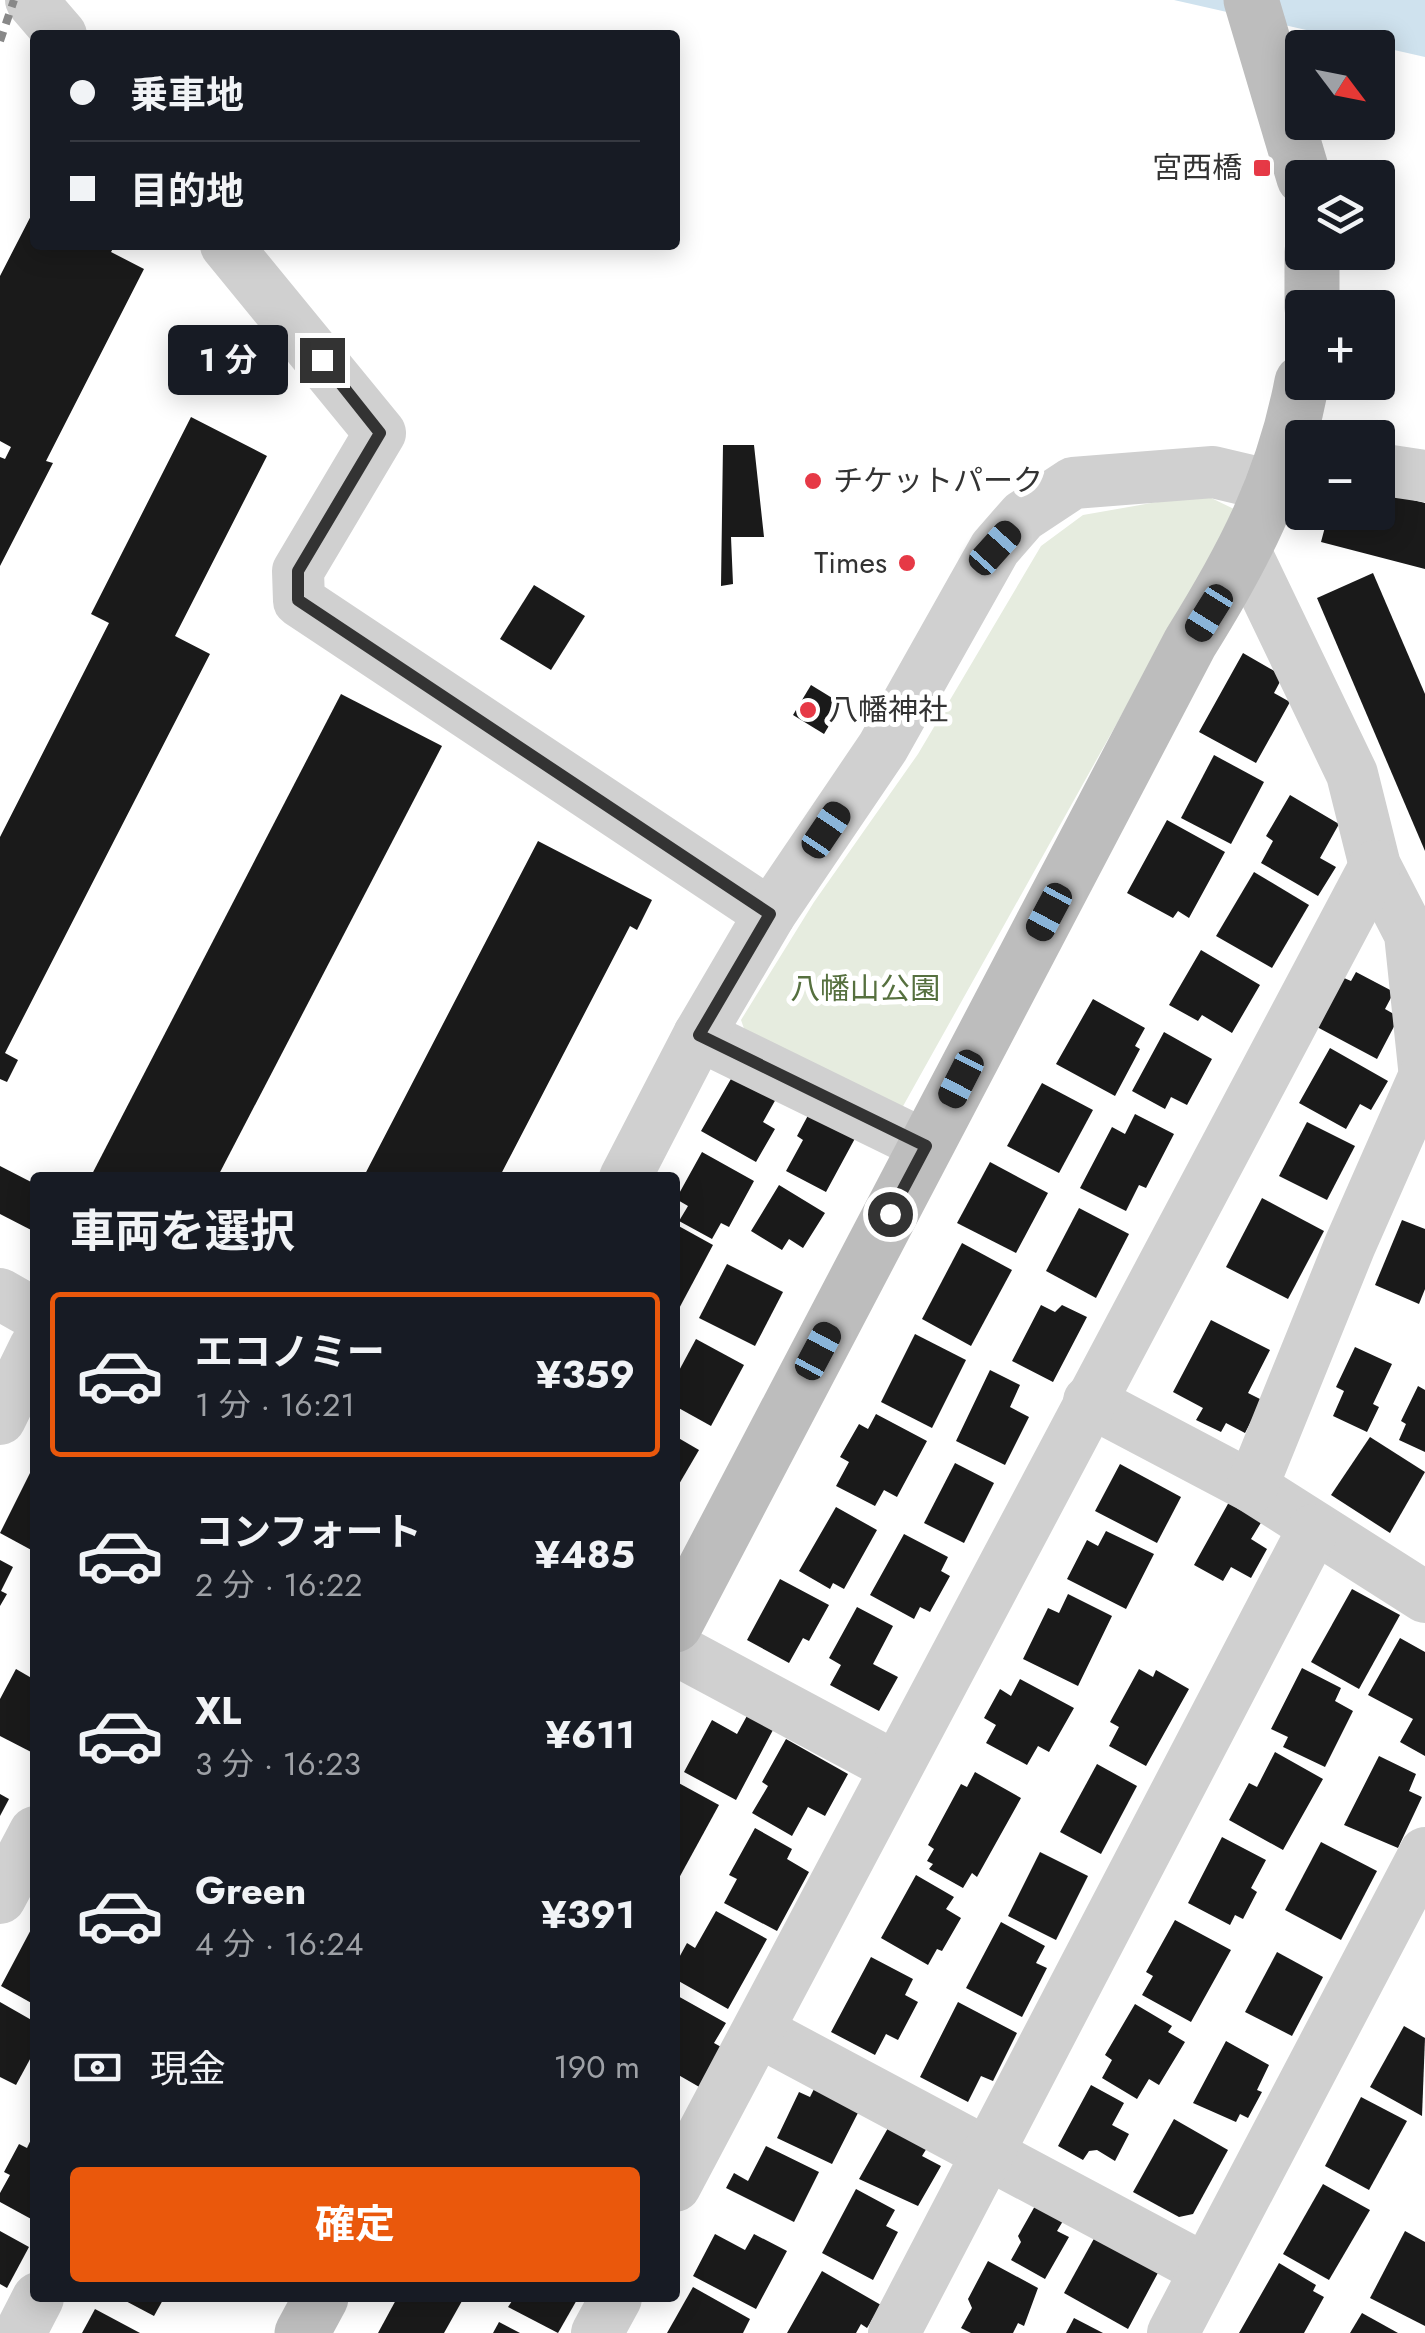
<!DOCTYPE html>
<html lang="ja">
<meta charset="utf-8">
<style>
:root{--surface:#171b24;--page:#20242c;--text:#f1f3f6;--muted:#9ea1a6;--line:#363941;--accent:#ea580c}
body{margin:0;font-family:Jost,"Noto Sans JP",sans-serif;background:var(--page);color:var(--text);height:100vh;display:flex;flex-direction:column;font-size:38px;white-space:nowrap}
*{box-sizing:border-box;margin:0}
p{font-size:32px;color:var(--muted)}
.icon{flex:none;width:55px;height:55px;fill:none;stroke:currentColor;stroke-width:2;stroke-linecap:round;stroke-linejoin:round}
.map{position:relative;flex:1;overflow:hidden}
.panel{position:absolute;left:30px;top:1172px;width:650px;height:1130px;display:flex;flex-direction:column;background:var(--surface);border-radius:10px;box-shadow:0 5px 25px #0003}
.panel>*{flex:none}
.banner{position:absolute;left:30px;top:30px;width:650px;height:220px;border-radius:10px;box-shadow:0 5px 25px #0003;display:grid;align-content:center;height:220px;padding:0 40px;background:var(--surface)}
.needle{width:65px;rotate:122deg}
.buttons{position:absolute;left:1285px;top:30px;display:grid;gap:20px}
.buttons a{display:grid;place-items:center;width:110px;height:110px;border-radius:10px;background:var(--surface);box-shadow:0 5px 25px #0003;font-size:50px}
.end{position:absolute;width:45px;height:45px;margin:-22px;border:12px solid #333;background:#fff;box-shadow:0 0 0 5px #fff}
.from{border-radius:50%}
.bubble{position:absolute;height:70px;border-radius:10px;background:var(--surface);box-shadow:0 5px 25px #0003;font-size:32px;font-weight:700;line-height:70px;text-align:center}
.car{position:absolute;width:30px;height:60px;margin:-30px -15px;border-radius:12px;box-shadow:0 0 8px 2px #0007;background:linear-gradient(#222 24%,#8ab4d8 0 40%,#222 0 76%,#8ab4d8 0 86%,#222 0)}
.banner b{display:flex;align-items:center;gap:35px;height:95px;font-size:38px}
.banner b+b{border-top:2px solid var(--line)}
.banner i{width:25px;height:25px;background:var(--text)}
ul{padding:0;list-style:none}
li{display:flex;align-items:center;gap:30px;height:165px;margin:0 20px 15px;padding:0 20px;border:5px solid transparent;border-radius:10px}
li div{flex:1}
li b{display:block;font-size:38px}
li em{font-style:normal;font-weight:700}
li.current{border-color:var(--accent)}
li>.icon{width:90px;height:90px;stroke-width:1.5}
h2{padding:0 40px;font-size:45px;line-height:120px}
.pay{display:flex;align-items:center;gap:25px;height:110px;padding:0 40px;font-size:38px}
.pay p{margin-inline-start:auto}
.button{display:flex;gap:20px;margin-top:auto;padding:20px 40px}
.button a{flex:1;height:115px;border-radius:10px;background:var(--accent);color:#fff;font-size:40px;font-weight:700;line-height:115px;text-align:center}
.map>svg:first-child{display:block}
</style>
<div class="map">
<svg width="1425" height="2333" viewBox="0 0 1425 2333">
<rect width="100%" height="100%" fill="#fff"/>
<polygon fill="#e6ecdf" points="1203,494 1236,510 902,1108 748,1040 741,1020 814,902 918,754 1041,546 1083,515"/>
<polygon fill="#cfe2ee" points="1174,0 1425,0 1425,57"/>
<g fill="#1a1a1a">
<polygon points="35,208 35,245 115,245 111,252 144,269 46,461 53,463 0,566 0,457 5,459 11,447 0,441 0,276"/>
<polygon points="191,417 267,456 175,636 210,654 5,1053 18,1060 7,1082 0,1079 0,837 109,623 91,614"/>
<polygon points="723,445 754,445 764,537 731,537 733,584 721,586"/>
<polygon points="1378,491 1425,503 1425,569 1321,542 1329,512 1378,512"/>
<polygon points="1373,573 1425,694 1425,851 1317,598"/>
<polygon points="534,585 585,616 551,670 500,639"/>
<polygon points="1243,653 1283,676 1274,693 1290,702 1256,763 1199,732"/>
<polygon points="811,685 842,704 824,734 793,715"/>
<polygon points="341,694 442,746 217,1178 90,1178"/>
<polygon points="1214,755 1264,782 1231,844 1181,818"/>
<polygon points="1290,795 1339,824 1320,858 1336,867 1318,896 1261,863 1273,841 1266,836"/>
<polygon points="1167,820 1225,852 1189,918 1178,911 1173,918 1127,893"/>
<polygon points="538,841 652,900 637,930 630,926 499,1178 363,1178"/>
<polygon points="1254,872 1309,905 1272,968 1216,936"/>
<polygon points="1201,950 1260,985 1232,1033 1202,1015 1198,1021 1169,1005"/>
<polygon points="1356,972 1394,992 1385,1009 1399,1017 1377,1059 1317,1027 1344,978 1351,981"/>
<polygon points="1093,999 1145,1028 1135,1046 1140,1049 1115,1096 1056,1064"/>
<polygon points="1164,1032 1212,1059 1187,1105 1171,1097 1165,1109 1132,1091"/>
<polygon points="1330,1048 1388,1081 1371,1110 1360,1104 1346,1129 1299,1103"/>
<polygon points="739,1065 781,1090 763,1122 775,1129 756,1162 701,1131"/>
<polygon points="1042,1083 1093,1110 1059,1173 1007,1146"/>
<polygon points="813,1106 859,1131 826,1192 786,1171 803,1140 797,1136"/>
<polygon points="1135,1114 1174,1134 1146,1188 1139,1185 1126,1211 1080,1188 1112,1127 1125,1134"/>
<polygon points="1307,1122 1355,1146 1327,1200 1279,1176"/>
<polygon points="702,1152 754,1181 729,1227 721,1223 712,1239 679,1221 688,1206 676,1199"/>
<polygon points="990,1162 1048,1193 1016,1253 957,1223"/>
<polygon points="0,1166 35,1184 35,1232 0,1214"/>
<polygon points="779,1185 825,1213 803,1248 789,1239 782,1250 751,1231"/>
<polygon points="1262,1198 1324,1231 1288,1299 1226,1267"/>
<polygon points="1079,1208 1129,1234 1096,1298 1046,1271"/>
<polygon points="1402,1220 1425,1229 1425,1289 1419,1304 1375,1285"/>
<polygon points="675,1224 713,1245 675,1316"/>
<polygon points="962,1243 1012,1270 971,1346 922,1319"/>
<polygon points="727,1264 783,1292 755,1346 699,1318"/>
<polygon points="1041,1305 1055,1312 1062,1305 1087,1317 1053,1382 1012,1361"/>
<polygon points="1211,1320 1270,1350 1248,1393 1262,1400 1245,1433 1226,1423 1221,1432 1196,1420 1203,1408 1173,1392"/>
<polygon points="915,1334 966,1360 932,1428 881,1402"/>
<polygon points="696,1339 744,1365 711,1426 675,1406 675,1378"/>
<polygon points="1355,1347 1392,1364 1373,1404 1379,1407 1367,1432 1333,1416 1344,1391 1336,1387"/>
<polygon points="990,1370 1020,1385 1010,1407 1029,1417 1005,1465 956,1441"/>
<polygon points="1418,1386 1425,1390 1425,1452 1399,1440 1406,1424 1401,1421"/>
<polygon points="876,1414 927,1441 897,1497 884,1490 875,1506 836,1486 849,1462 840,1457 859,1424 868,1429"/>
<polygon points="675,1436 699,1450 675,1491"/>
<polygon points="1370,1437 1425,1472 1390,1533 1331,1495"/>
<polygon points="35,1463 35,1552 0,1533"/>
<polygon points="955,1463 994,1483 964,1543 924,1523"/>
<polygon points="1120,1464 1181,1497 1157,1543 1095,1511"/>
<polygon points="1229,1502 1262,1521 1251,1539 1267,1549 1251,1578 1231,1567 1223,1581 1194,1565"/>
<polygon points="836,1507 877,1530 844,1589 833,1583 830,1589 799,1571"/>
<polygon points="1106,1531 1154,1554 1126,1609 1067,1579 1087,1540 1098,1546"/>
<polygon points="904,1534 948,1557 941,1571 950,1576 930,1612 920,1607 914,1619 870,1595"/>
<polygon points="0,1560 13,1567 1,1591 7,1594 0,1606"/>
<polygon points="780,1579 829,1605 809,1641 803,1638 789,1663 747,1640"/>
<polygon points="1352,1589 1400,1615 1359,1689 1311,1662"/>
<polygon points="1068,1594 1112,1616 1078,1686 1023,1659 1048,1608 1059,1613"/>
<polygon points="857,1607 893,1626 873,1664 898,1677 879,1711 830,1685 841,1665 829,1658"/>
<polygon points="1400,1638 1425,1652 1425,1756 1400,1742 1413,1719 1368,1695"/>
<polygon points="1302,1668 1341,1688 1335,1701 1353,1711 1325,1767 1283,1747 1288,1737 1271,1729"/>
<polygon points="16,1669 35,1680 35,1754 0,1736 0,1699"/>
<polygon points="1139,1669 1153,1677 1156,1670 1189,1689 1146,1766 1109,1746 1119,1727 1110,1722"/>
<polygon points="1020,1679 1074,1708 1049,1752 1038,1746 1027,1765 986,1743 996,1725 984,1718 1000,1689 1011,1696"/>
<polygon points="748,1714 774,1728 736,1800 684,1772 712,1720 737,1734"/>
<polygon points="786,1739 848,1774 825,1816 808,1807 792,1836 752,1813 768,1786 762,1782"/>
<polygon points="1275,1752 1323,1779 1283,1850 1229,1820 1249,1783 1257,1787"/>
<polygon points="1379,1756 1416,1774 1409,1791 1422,1797 1398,1848 1344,1825"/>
<polygon points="1097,1764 1137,1786 1101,1854 1060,1832"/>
<polygon points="975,1772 1021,1798 977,1877 972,1873 963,1888 929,1869 933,1864 927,1861 934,1849 928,1845 961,1784 967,1787"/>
<polygon points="675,1781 719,1805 679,1878 675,1876"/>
<polygon points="0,1794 9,1799 0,1816"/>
<polygon points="755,1828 792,1849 787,1859 809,1872 777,1931 724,1903 737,1879 729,1875"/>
<polygon points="1222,1837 1266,1860 1251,1888 1257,1892 1243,1919 1235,1915 1230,1925 1188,1903"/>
<polygon points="1321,1842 1377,1871 1341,1940 1285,1910"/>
<polygon points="1040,1852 1088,1876 1056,1940 1008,1916"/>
<polygon points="916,1875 954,1897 946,1909 961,1918 942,1951 937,1949 928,1965 881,1938"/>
<polygon points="716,1911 767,1939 728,2009 675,1979 675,1965 687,1943 695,1948"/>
<polygon points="1175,1920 1231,1950 1191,2022 1142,1995 1153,1976 1146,1972"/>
<polygon points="35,1922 35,2005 1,1986"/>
<polygon points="1001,1922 1045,1946 1036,1963 1047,1968 1022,2017 966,1988"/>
<polygon points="1277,1952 1323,1977 1292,2036 1245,2012"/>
<polygon points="871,1957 913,1979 905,1995 918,2002 898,2040 886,2034 875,2055 831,2032"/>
<polygon points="676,1995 726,2023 714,2043 723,2048 701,2088 675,2073"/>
<polygon points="0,2002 35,2022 35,2050 16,2085 0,2077"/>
<polygon points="958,2002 1017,2033 993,2081 981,2076 968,2102 920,2077"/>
<polygon points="1135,2004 1172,2026 1168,2032 1185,2042 1159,2085 1149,2079 1137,2099 1102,2078 1112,2060 1105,2055"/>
<polygon points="1404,2026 1425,2038 1422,2116 1370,2087"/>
<polygon points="1226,2041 1269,2065 1257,2090 1262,2092 1248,2118 1240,2114 1236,2122 1193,2103"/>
<polygon points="818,2081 863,2103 832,2164 777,2138 799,2092 810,2097"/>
<polygon points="1091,2085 1124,2103 1112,2125 1129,2134 1115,2161 1097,2150 1089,2151 1083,2160 1058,2146"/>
<polygon points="1361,2097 1407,2121 1369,2190 1325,2166"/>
<polygon points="1174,2119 1228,2150 1193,2214 1179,2217 1133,2192"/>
<polygon points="892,2121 930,2143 922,2156 941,2166 918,2206 859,2179"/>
<polygon points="35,2131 35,2216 33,2220 0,2202 0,2193 10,2175 4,2172 19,2144 27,2148"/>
<polygon points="766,2146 819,2172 794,2222 726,2188 734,2173 748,2181"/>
<polygon points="1323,2184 1370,2210 1329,2280 1283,2254"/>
<polygon points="856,2189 895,2210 886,2226 898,2232 873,2280 822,2253"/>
<polygon points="1044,2190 1072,2206 1057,2231 1069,2237 1045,2279 1011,2260 1021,2242 1018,2236"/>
<polygon points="0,2231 29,2247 7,2288 0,2284"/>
<polygon points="1405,2231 1425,2242 1425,2326 1370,2298"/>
<polygon points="715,2234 745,2250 754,2234 787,2251 756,2309 693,2276"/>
<polygon points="1096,2235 1160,2269 1128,2329 1064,2293"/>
<polygon points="988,2261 1038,2288 1024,2326 1018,2323 1013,2333 971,2333 961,2328 972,2308 968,2299"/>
<polygon points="1279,2263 1316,2285 1313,2291 1324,2297 1304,2333 1239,2333"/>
<polygon points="822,2271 881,2305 867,2328 861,2324 856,2333 787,2333"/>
<polygon points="693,2287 750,2319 743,2333 667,2333"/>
<polygon points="120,2298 164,2298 154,2316"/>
<polygon points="397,2298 454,2298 462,2301 444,2333 378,2333"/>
<polygon points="514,2298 578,2298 558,2333 508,2307"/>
<polygon points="95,2309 140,2333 82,2333"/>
<polygon points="1362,2313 1398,2333 1350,2333"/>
<polygon points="1074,2318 1103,2333 1066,2333"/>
<polygon points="499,2322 520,2333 493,2333"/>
</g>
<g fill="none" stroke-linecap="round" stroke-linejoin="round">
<g stroke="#d0d0d0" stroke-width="52">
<polyline points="31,0 61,35"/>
<polyline points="226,245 380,433 298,571 299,601 770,914"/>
<polyline points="1378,469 1425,476"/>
<polyline points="1246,553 1352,774 1375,866 1410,934 1425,1077"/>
<polyline points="699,1035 926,1146"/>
<polyline points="625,1178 699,1035 770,914 883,747 995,548 1023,516 1073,483 1213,472 1272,486"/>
<polyline points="0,1294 35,1314"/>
<polyline points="1089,1401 1252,1487 1425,1597"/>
<polyline points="0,1419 35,1347"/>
<polyline points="1252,1487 1350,1245 1424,1077"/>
<polyline points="675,1649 895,1767"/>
<polyline points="0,1898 35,1832"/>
<polyline points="758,2031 1206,2270"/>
<polyline points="675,2186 1375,866"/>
<polyline points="20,2333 38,2298"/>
<polyline points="597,2333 616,2298"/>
<polyline points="894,2333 1313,1530"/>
<polyline points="1173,2333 1425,1853"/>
</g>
<g stroke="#bdbdbd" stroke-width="55">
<polyline points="1251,0 1304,178"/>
<polyline points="1312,308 1312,252"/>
<path d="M675 1625 1190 643C1243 558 1283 482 1302 382"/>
<polyline points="302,2333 321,2298"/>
</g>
<polyline stroke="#888" stroke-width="8" stroke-dasharray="10 8" stroke-linecap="butt" points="0,41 14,0"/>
</g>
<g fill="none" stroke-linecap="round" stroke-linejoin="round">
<polyline stroke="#333" stroke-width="12" points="322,360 380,433 298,571 298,600 770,914 699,1035 926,1146 890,1214"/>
</g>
<g fill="#e63946" stroke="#fff" stroke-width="4">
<rect x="1252" y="158" width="20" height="20" rx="5"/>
<circle cx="813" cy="481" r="10"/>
<circle cx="907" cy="563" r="10"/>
<circle cx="808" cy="710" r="10"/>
</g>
<g text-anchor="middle" stroke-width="10" stroke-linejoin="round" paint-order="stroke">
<g font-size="30" fill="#333" stroke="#fff" text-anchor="end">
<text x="1242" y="178">宮西橋</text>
<text x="833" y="491" text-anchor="start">チケットパーク</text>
<text x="887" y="573">Times</text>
<text x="828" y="720" text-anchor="start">八幡神社</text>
</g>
<g font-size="30" fill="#56703f" stroke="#fff">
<text x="865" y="999">八幡山公園</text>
</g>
</g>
</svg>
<div class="buttons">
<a><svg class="needle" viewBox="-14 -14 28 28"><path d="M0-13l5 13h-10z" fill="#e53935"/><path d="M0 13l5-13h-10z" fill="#9ea1a6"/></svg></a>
<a><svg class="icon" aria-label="layers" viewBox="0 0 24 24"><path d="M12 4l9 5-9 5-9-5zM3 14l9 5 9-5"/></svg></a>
<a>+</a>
<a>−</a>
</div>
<i class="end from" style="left:890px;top:1214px"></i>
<i class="end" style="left:322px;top:360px"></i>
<div class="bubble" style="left:168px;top:325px;width:120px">1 分</div>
<i class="car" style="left:995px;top:548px;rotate:42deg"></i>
<i class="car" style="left:1209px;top:613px;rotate:212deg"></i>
<i class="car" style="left:826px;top:830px;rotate:34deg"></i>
<i class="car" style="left:1049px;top:912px;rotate:208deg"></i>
<i class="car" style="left:961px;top:1079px;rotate:207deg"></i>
<i class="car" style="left:818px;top:1351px;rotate:28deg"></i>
<div class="banner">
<b><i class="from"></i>乗車地</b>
<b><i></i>目的地</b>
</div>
<section class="panel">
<h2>車両を選択</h2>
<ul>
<li class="current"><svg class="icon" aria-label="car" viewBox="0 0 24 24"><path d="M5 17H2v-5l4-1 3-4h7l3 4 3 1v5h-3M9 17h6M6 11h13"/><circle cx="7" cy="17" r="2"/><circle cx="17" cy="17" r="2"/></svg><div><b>エコノミー</b><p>1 分 · 16:21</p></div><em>¥359</em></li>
<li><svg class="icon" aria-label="car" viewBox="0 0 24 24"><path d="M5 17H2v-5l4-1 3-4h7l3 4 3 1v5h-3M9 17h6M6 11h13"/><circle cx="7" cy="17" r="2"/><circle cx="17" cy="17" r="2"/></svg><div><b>コンフォート</b><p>2 分 · 16:22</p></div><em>¥485</em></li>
<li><svg class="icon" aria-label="car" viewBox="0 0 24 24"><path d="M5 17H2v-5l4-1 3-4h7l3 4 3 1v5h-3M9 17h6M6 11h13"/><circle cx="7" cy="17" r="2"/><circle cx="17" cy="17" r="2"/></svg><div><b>XL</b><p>3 分 · 16:23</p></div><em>¥611</em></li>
<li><svg class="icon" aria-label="car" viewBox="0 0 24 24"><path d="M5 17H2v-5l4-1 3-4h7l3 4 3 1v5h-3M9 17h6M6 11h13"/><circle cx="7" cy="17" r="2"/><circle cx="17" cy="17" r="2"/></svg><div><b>Green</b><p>4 分 · 16:24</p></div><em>¥391</em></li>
</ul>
<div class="pay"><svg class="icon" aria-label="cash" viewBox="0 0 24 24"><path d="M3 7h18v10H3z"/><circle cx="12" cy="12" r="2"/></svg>現金<p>190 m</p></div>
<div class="button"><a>確定</a></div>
</section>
</div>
